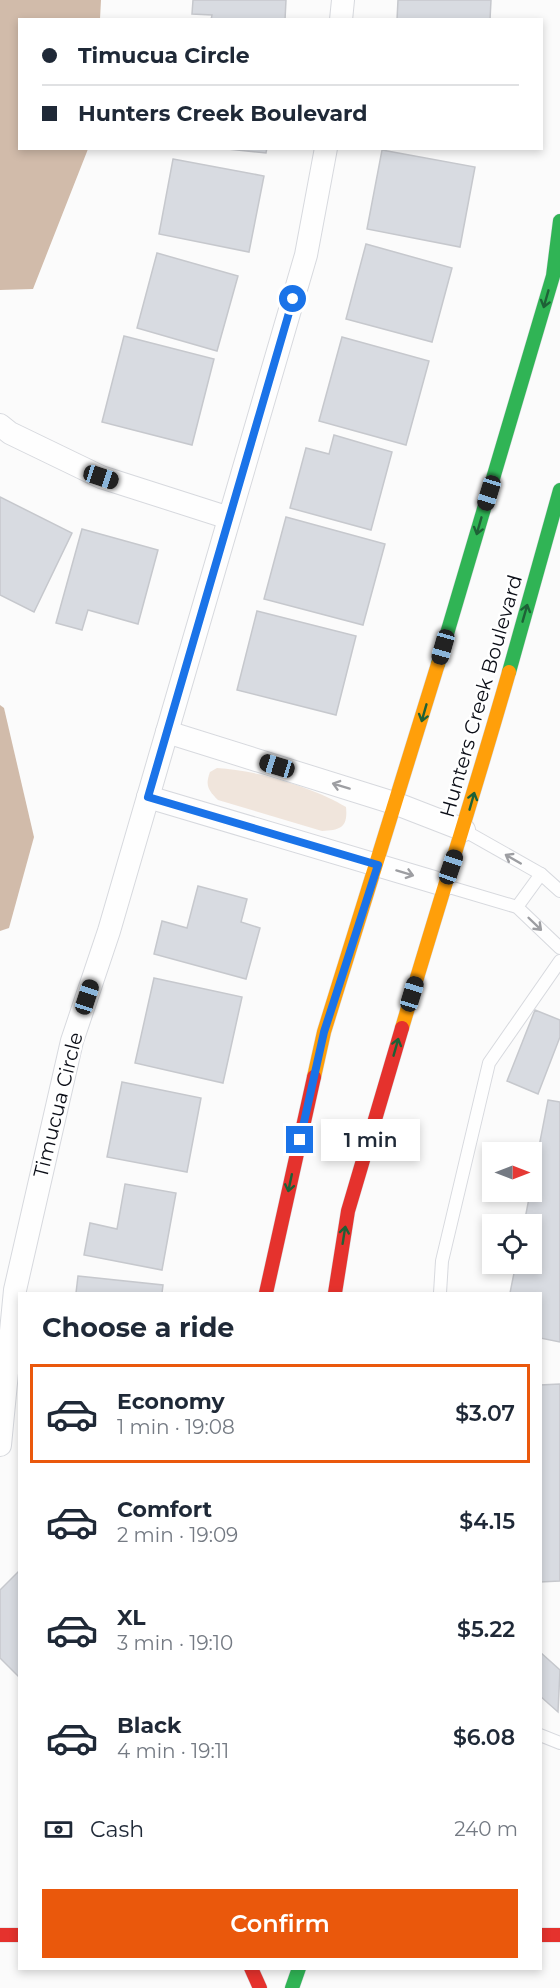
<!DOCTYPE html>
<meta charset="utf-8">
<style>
:root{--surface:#fff;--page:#f6f6f7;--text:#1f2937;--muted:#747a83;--line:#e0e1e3;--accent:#ea580c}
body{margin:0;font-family:Montserrat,sans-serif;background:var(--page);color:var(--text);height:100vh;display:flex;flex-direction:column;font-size:22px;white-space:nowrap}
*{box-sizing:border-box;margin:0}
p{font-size:20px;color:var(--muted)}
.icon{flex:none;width:33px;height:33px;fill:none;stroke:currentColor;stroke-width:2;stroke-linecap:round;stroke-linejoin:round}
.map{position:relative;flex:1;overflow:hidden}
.drawer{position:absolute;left:18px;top:1292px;width:524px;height:678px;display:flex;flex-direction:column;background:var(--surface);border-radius:0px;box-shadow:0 3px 9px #0003}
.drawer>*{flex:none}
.hud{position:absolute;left:18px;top:18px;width:525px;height:132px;border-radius:0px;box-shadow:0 3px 9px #0003;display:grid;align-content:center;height:132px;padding:0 24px;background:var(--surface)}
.needle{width:39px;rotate:90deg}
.controls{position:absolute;left:482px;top:1142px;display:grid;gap:12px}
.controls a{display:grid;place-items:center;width:60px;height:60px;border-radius:0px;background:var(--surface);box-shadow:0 3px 9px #0003;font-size:30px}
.end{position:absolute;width:27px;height:27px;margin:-14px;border:8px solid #1a73e8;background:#fff;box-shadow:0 0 0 3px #fff}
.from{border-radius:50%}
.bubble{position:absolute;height:42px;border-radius:0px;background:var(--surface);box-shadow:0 3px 9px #0003;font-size:20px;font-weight:600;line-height:42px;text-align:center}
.car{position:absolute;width:18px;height:36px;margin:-18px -9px;border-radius:8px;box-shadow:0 0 4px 2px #0007;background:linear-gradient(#222 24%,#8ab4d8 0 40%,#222 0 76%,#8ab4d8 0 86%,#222 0)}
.hud b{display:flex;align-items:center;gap:21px;height:57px;font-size:22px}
.hud b+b{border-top:2px solid var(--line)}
.hud i{width:15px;height:15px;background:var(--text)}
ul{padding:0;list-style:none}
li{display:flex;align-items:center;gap:18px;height:99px;margin:0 12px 9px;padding:0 12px;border:3px solid transparent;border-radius:0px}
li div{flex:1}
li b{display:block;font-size:22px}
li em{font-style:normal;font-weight:600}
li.selected{border-color:var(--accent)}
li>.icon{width:54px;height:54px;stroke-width:1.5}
h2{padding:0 24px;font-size:27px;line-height:72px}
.pay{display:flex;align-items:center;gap:15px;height:66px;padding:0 24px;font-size:22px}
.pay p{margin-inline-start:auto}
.primary-button{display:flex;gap:12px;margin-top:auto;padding:12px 24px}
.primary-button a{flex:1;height:69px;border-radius:0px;background:var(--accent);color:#fff;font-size:24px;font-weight:600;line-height:69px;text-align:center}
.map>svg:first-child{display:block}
</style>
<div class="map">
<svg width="560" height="1988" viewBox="0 0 560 1988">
<rect width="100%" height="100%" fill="#fbfbfb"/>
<path fill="#f0e5dc" d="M217 768C256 770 313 787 346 807 348 827 341 830 322 831L218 800C208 790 205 785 210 772Z"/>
<g fill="#d1bbaa">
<polygon points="0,0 101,0 100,19 20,20 20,148 88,149 33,289 0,290"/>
<polygon points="0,705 4,708 34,837 9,928 0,931"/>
</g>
<g fill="#d8dbe1" stroke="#c6c8cd" stroke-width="1.5">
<polygon points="193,0 286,0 285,20 211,20 212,15 192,14"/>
<polygon points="398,0 491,0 490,20 397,20"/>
<polygon points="218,148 267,148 266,153"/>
<polygon points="382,150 475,167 460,247 367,229"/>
<polygon points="173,159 264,176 249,252 159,234"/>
<polygon points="366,244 452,268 432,342 346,319"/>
<polygon points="157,253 238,276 217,351 137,328"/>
<polygon points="124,336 214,359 192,445 102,422"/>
<polygon points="342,337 429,361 406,445 319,421"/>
<polygon points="334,435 392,452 371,530 290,508 306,448 329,454"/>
<polygon points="0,497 72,533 34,612 0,595"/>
<polygon points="286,517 385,544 363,625 264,599"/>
<polygon points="82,529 158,550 138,624 88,610 82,630 56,623"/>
<polygon points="257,611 356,636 336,715 237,690"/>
<polygon points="198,886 247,899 241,922 260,928 246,979 154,954 162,921 187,928"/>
<polygon points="154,978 242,997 223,1083 135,1063"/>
<polygon points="535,1010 560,1020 560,1037 538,1094 507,1081"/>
<polygon points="122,1082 201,1098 187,1172 107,1157"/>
<polygon points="548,1100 560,1102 560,1342 540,1338 540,1293 510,1293 516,1263 531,1263 531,1224 524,1224"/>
<polygon points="125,1184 176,1193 162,1270 84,1255 90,1223 117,1229"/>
<polygon points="78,1276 163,1285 162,1293 76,1293"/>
<polygon points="560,1384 560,1581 540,1582 540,1385"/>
<polygon points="20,1570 20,1678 0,1658 0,1590"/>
<polygon points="540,1652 560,1670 558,1712 540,1696"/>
</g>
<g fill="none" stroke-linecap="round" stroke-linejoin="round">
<g stroke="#d7d9de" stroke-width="14">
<g id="lane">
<polyline points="465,831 541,874 560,891"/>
<polyline points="446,886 517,907 560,948"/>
<polyline points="517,907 541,874"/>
<polyline points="440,1293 442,1261 489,1063 560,961"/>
<polyline points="540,1735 560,1743"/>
</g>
</g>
<g stroke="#d7d9de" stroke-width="24">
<g id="street">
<polyline points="341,20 343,0"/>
<polyline points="0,425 10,433 101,477 229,518"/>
<polyline points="167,732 397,804 464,830"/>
<polyline points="148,797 444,885"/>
<polyline points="0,1445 15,1290 72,1041 109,931 306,255 326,148"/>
</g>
</g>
<g stroke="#d7d9de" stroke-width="15">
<g id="fast">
<polyline points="438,664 553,276 560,221"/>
<polyline points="509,672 560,490"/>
<polyline points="292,1988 299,1968"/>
</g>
</g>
<g stroke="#d7d9de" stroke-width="15">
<g id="slow">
<path d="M402 1028C437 909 475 791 509 672"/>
<polyline points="314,1077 324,1032 438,664"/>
</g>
</g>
<g stroke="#d7d9de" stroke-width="15">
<g id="jam">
<polyline points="266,1293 314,1077"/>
<polyline points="335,1293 348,1211 402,1028"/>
<polyline points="0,1935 20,1935"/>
<polyline points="540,1935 560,1935"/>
<polyline points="251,1968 260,1988"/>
</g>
</g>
<use href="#lane" stroke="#fefefe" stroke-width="12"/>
<use href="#street" stroke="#fefefe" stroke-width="22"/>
<use href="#fast" stroke="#30b455" stroke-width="14"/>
<use href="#slow" stroke="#ff9f0a" stroke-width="14"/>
<use href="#jam" stroke="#e5322d" stroke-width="14"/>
</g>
<defs><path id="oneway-shaft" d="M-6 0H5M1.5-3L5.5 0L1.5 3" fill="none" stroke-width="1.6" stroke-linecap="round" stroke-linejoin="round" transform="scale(1.5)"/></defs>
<g stroke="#1e6136">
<use href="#oneway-shaft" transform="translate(546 299) rotate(106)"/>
<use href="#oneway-shaft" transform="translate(479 526) rotate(106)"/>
<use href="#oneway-shaft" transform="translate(525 613) rotate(-74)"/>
<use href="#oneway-shaft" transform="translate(424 713) rotate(106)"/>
<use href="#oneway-shaft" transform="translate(472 801) rotate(-74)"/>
<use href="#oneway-shaft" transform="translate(396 1047) rotate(-74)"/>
<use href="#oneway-shaft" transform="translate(290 1183) rotate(102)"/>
<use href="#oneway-shaft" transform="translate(344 1235) rotate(-81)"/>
</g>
<g stroke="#9d9ea2">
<use href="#oneway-shaft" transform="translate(341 786) rotate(-163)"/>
<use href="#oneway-shaft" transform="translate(513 859) rotate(-150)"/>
<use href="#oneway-shaft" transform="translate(405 873) rotate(17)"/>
<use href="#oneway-shaft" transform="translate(535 924) rotate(44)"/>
</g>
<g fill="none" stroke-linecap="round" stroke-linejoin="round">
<polyline stroke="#1a73e8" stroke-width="8" points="293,299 148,797 378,865 324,1032 300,1140"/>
</g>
<g text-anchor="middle" stroke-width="5" stroke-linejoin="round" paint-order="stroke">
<g font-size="20" fill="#0b0e17" stroke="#fff">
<text transform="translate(481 696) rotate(-74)" y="7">Hunters Creek Boulevard</text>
<text transform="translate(58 1105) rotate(-76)" y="7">Timucua Circle</text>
</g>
</g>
</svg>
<div class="controls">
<a><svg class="needle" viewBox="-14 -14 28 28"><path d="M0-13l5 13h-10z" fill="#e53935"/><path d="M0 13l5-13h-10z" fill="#747a83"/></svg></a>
<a><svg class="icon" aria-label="locate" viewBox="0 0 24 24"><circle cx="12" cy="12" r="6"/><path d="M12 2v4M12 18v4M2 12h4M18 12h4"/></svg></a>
</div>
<i class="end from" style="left:293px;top:299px"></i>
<i class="end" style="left:300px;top:1140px"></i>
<div class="bubble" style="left:321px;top:1119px;width:99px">1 min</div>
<i class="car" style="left:101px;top:477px;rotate:108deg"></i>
<i class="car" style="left:489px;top:493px;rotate:197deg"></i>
<i class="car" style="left:443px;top:647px;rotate:196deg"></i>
<i class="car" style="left:277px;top:766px;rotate:287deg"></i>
<i class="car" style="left:451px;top:867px;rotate:19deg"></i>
<i class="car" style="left:412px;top:994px;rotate:17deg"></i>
<i class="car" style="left:87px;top:997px;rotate:18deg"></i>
<div class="hud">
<b><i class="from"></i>Timucua Circle</b>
<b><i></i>Hunters Creek Boulevard</b>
</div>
<section class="drawer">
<h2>Choose a ride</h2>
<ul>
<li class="selected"><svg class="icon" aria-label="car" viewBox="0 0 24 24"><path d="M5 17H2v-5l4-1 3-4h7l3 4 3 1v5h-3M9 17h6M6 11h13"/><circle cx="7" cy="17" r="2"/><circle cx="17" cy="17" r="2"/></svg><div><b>Economy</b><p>1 min · 19:08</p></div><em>$3.07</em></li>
<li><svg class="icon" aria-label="car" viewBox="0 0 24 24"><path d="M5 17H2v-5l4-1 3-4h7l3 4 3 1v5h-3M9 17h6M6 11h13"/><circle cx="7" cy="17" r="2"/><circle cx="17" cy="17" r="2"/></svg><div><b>Comfort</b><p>2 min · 19:09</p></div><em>$4.15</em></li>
<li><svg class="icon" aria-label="car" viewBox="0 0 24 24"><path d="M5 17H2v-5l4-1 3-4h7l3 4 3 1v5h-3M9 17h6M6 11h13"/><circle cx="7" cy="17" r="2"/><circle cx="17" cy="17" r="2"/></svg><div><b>XL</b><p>3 min · 19:10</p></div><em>$5.22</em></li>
<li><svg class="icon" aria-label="car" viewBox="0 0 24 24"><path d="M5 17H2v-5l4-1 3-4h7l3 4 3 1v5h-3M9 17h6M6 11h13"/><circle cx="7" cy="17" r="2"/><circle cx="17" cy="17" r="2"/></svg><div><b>Black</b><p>4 min · 19:11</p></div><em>$6.08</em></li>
</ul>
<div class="pay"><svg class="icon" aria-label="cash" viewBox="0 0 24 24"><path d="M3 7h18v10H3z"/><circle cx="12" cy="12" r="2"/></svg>Cash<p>240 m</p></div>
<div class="primary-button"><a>Confirm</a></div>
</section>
</div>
